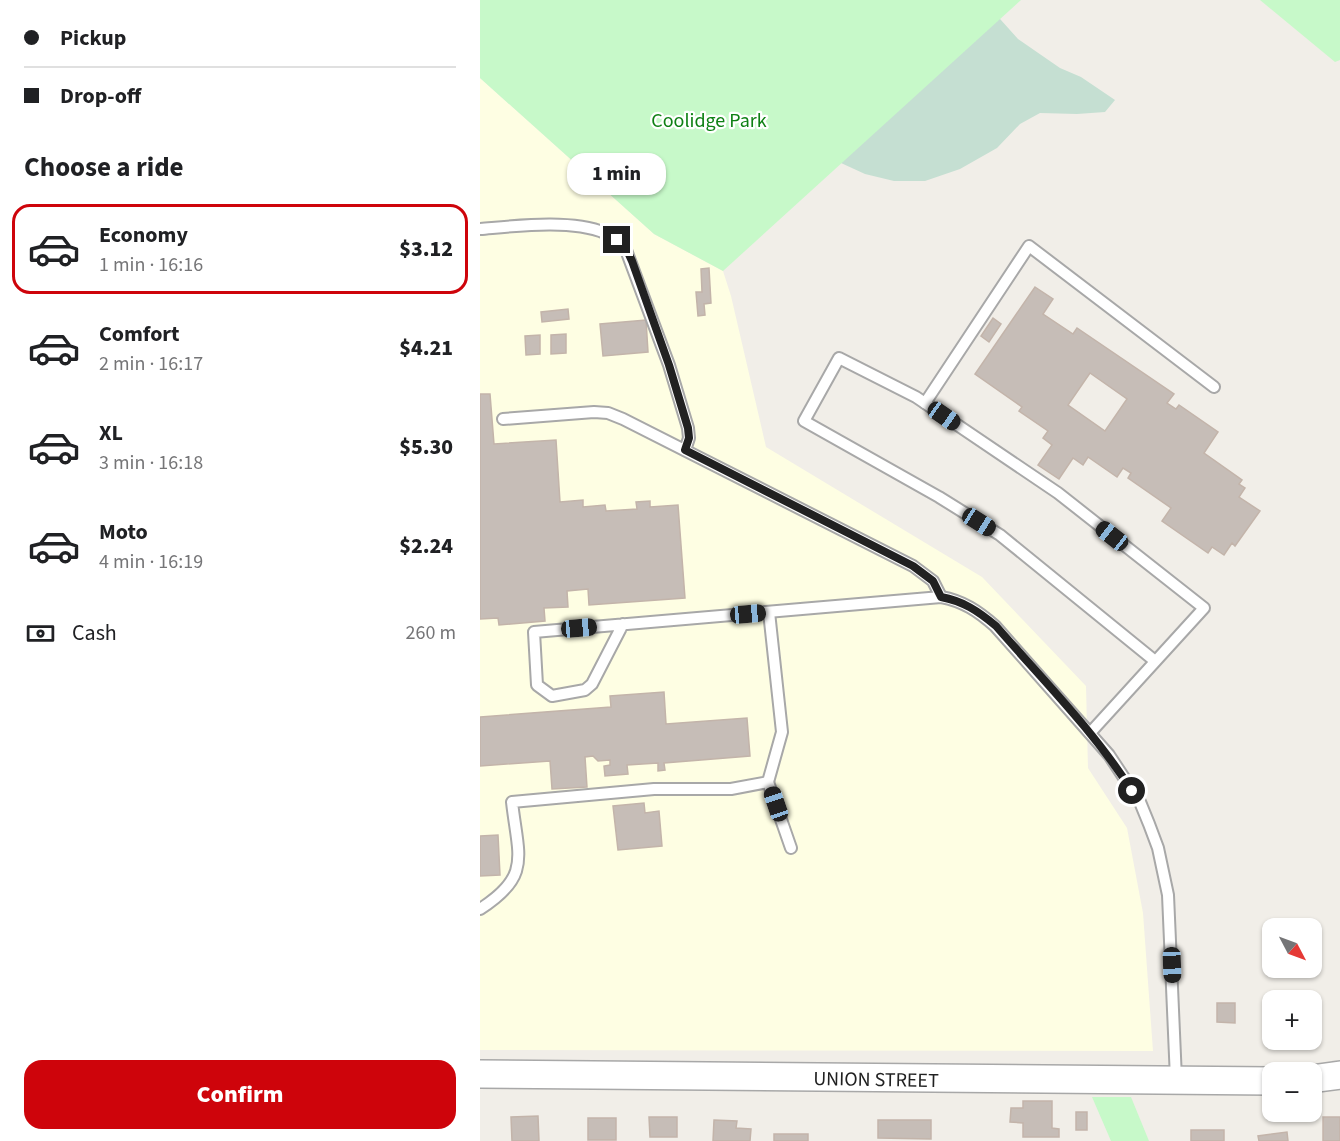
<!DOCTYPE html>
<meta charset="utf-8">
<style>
:root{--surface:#fff;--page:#f2f2f2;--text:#202124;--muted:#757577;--line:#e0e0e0;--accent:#ce040b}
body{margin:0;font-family:"Source Sans 3",sans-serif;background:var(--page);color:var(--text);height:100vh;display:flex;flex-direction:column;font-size:22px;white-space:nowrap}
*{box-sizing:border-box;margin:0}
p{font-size:20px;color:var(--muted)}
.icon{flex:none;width:33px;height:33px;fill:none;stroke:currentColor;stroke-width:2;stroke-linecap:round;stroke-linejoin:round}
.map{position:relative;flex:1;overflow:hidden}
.side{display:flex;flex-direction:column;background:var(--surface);width:480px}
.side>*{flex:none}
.top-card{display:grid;align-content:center;height:132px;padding:0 24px;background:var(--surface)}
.needle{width:39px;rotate:131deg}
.buttons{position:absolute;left:782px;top:918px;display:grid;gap:12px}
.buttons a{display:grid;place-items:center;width:60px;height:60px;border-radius:12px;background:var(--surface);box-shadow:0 2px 4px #0004;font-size:30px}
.end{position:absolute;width:27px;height:27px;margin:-14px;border:8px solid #212121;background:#fff;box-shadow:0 0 0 3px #fff}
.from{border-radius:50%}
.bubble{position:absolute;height:42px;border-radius:18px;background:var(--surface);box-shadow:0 2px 4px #0004;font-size:20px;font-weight:800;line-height:42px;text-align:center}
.car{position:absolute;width:18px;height:36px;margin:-18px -9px;border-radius:8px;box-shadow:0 0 4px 2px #0007;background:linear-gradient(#222 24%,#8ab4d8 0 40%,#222 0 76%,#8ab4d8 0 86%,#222 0)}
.top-card b{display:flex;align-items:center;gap:21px;height:57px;font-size:22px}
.top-card b+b{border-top:2px solid var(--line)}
.top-card i{width:15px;height:15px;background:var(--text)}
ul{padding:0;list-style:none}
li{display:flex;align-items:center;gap:18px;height:90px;margin:0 12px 9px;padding:0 12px;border:3px solid transparent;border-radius:18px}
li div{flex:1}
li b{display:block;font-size:22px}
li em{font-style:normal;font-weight:800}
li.current{border-color:var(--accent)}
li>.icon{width:54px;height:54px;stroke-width:1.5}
h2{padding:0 24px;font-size:27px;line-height:72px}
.pay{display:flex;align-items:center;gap:15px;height:66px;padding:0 24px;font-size:22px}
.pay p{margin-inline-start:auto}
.action{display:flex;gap:12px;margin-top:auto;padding:12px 24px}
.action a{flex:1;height:69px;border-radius:18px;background:var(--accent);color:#fff;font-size:24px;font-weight:800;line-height:69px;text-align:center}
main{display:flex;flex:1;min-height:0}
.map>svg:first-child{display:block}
</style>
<main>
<section class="side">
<div class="top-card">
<b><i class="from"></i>Pickup</b>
<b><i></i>Drop-off</b>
</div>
<h2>Choose a ride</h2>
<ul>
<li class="current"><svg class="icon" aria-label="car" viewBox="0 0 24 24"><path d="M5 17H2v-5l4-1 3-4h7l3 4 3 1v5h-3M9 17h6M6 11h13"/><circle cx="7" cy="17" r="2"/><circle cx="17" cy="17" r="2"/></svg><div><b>Economy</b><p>1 min · 16:16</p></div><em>$3.12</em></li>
<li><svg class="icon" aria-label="car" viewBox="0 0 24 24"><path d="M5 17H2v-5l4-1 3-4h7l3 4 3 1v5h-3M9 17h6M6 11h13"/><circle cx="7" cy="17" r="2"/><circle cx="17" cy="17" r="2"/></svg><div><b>Comfort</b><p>2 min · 16:17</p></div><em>$4.21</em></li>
<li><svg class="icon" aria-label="car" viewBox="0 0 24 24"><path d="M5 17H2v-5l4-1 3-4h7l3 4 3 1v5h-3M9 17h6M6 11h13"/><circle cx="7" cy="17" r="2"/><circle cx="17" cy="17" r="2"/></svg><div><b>XL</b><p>3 min · 16:18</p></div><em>$5.30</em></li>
<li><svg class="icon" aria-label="car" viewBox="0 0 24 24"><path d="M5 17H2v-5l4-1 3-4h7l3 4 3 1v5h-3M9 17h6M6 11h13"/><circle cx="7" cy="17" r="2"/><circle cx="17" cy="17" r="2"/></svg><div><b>Moto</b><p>4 min · 16:19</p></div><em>$2.24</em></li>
</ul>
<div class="pay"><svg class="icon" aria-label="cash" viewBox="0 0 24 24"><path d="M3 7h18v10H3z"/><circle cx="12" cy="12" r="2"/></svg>Cash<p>260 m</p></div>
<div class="action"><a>Confirm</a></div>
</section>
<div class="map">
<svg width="860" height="1141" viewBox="0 0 860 1141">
<rect width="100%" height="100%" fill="#f1eee8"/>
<polygon fill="#fefee3" points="0,78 174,234 243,271 251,296 286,447 502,577 606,686 608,768 647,828 663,913 673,1051 0,1050"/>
<polygon fill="#c5dfd2" points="503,0 538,39 580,68 601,77 635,100 625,112 597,114 560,113 540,124 517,148 480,169 445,181 414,181 385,174 337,152"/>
<g fill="#c7f9c9">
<polygon points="0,0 541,0 243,271 174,234 0,78"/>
<polygon points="780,0 860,0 860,60 855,62"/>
<polygon points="612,1097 651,1097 669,1141 631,1141"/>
</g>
<g fill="#c6bdb7" stroke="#c3b4aa" stroke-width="1.5" fill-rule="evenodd">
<polygon points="229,268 231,303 224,304 225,315 218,316 216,292 222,292 221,269"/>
<path d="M555 287 573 299 563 314 593 334 597 328 694 394 687 403 696 409 699 405 738 432 724 453 762 480 759 484 765 488 759 497 780 511 755 546 752 543 744 555 732 547 728 553 682 521 691 508 648 478 651 473 643 468 637 477 608 457 603 465 593 458 579 479 558 465 572 445 563 438 568 431 539 411 542 407 495 374ZM610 373 647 399 625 431 588 405Z"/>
<polygon points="88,309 89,319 62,322 61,312"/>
<polygon points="513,318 521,324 509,342 501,336"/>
<polygon points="166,320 168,352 123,356 120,324"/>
<polygon points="86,334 86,353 71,354 71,335"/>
<polygon points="60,335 60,354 46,355 45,336"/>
<polygon points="0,394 10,394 14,444 76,440 80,502 103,500 103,507 125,505 126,511 157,509 156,502 170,501 170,507 198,505 205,598 109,605 108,589 87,591 88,607 64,608 65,621 19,625 18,618 0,619"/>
<polygon points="184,692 186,724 267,718 270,756 184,763 185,770 178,771 178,763 147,765 148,774 125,776 124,766 130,765 130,760 118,761 113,756 105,757 107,787 72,789 70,761 0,766 0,717 131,707 130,696"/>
<polygon points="164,803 165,813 179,811 182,846 138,850 133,806"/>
<polygon points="18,835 20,875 0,876 0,836"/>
<polygon points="737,1003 755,1003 755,1023 737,1022"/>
<polygon points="543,1101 572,1101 572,1128 579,1129 579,1137 543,1137 543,1123 530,1122 531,1108 543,1108"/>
<rect x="596" y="1112" width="11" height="18"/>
<polygon points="58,1116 59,1141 32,1141 31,1117"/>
<polygon points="169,1117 197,1117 197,1137 170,1137"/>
<rect x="843" y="1117" width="17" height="24"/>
<rect x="108" y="1118" width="28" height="22"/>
<polygon points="234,1120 257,1121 256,1128 271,1129 270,1141 233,1141"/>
<polygon points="398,1120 451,1120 451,1139 398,1138"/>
<rect x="711" y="1130" width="33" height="11"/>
<polygon points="807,1132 808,1141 779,1141 778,1136"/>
<rect x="294" y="1134" width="34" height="7"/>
</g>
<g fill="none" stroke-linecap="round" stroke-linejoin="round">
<g stroke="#a8a8a8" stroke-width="14">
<g id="service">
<path d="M0 229C36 226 91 219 125 233 134 237 140 243 146 250L189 365 208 428 209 438 205 450"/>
<polyline points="445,403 549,246 734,387"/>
<polyline points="23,419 114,412 128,413 143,419 433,566 453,581 461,597"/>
<path d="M143 624 112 684 105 690 72 696 57 685 54 632 461 597C483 601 498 611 515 626L629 755 660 802 669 824 678 848 688 895 696 1079"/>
<polyline points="610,733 724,608 578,493 436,397 359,358 324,421 459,497 520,535 675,661"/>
<polyline points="288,782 311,848"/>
<path d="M0 909C52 876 38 856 32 802L174 789H251L288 782 302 732 289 612"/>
</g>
</g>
<g stroke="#a8a8a8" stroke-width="30">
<g id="tertiary">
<polyline points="0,1074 792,1081"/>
<polyline points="831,1079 860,1075"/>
</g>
</g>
<use href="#service" stroke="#fff" stroke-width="10"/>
<use href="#tertiary" stroke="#fff" stroke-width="27"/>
</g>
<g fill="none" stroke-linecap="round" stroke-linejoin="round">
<path stroke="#212121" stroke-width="8" d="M137 240 147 250 152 261 189 365 208 428 209 438 205 450 433 566 453 581 461 597C483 601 498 611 516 626 562 679 614 731 652 791"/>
</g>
<g text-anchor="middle" stroke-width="4.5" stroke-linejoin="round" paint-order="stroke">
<g font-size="20" fill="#0e8014" stroke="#fff">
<text x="229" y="127">Coolidge Park</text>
</g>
<g font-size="20" fill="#212121" stroke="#fff">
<text transform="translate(396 1079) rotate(1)" y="7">UNION STREET</text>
</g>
</g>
</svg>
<div class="buttons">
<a><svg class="needle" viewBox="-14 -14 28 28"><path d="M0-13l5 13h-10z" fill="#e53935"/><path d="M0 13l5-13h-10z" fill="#757577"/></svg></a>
<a>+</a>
<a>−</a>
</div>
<i class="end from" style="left:652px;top:791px"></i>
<i class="end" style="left:137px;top:240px"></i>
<div class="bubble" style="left:87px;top:153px;width:99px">1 min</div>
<i class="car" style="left:464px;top:416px;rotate:125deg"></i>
<i class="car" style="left:499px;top:522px;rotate:122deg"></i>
<i class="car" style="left:632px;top:536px;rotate:308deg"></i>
<i class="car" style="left:268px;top:614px;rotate:85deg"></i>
<i class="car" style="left:99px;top:628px;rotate:85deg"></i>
<i class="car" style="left:296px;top:804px;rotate:341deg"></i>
<i class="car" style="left:692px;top:965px;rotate:178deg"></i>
</div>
</main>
